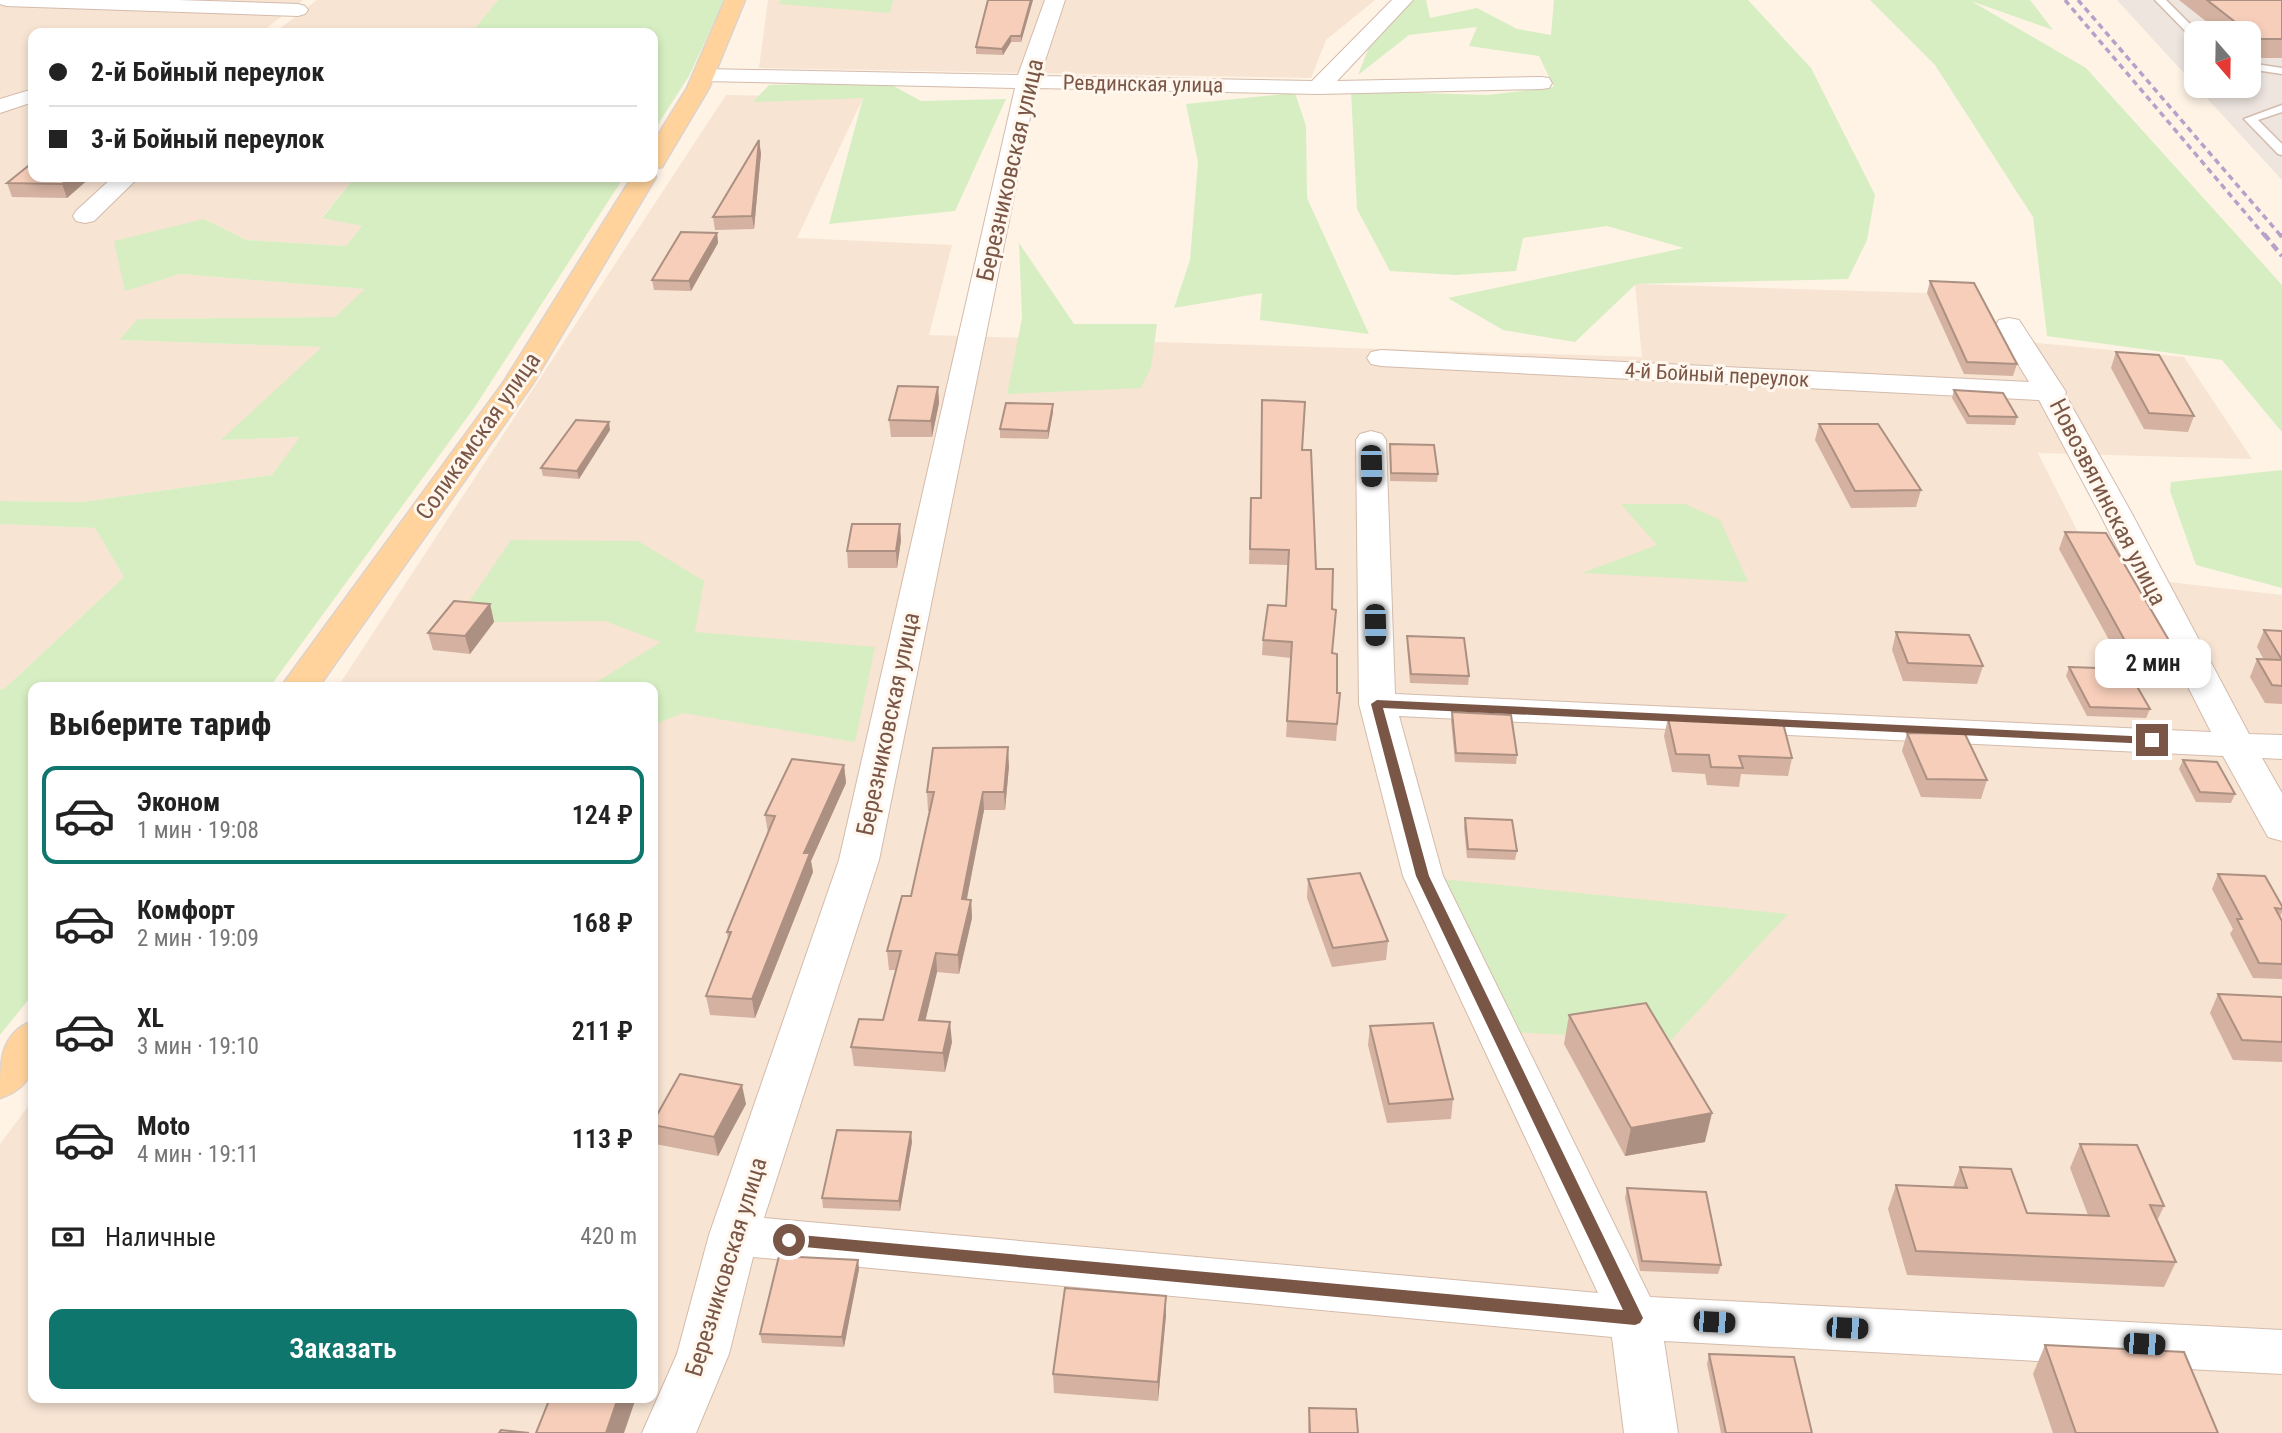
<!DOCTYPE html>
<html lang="ru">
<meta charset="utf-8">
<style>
:root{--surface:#fff;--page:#f6f6f6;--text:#222;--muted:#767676;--line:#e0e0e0;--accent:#0f766e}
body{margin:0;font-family:"Roboto Condensed",sans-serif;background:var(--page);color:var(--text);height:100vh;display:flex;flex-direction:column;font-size:26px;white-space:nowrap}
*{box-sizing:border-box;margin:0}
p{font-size:23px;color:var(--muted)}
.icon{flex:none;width:38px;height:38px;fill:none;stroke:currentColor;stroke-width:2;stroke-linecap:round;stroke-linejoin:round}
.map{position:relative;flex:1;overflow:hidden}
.drawer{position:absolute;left:28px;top:682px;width:630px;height:721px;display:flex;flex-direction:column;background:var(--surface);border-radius:14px;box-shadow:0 4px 10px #0003}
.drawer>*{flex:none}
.guide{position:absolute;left:28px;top:28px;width:630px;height:154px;border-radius:14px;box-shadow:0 4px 10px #0003;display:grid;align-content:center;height:154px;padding:0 21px;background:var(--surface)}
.needle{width:46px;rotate:160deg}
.fabs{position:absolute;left:2184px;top:21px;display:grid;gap:14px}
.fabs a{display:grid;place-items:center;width:77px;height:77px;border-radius:14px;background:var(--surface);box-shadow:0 4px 10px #0003;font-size:35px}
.end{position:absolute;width:32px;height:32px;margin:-16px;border:9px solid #7a5647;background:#fff;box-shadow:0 0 0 4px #fff}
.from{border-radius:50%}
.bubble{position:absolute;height:49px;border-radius:14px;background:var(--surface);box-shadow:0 4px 10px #0003;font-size:23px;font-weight:600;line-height:49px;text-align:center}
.car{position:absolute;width:21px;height:42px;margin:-21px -10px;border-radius:9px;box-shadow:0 0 5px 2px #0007;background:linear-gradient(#222 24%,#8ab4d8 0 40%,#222 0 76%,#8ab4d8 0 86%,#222 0)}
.guide b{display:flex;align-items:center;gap:24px;height:66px;font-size:26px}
.guide b+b{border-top:2px solid var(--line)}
.guide i{width:18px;height:18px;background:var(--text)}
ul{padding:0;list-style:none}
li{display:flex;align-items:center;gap:21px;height:98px;margin:0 14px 10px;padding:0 7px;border:4px solid transparent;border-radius:14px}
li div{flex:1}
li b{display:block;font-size:26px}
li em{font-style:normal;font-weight:600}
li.active{border-color:var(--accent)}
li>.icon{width:63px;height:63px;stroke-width:1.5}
h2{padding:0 21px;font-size:32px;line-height:84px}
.pay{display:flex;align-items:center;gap:18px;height:77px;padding:0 21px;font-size:26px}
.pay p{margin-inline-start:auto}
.button{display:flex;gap:14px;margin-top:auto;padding:14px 21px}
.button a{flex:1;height:80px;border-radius:14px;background:var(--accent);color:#fff;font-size:28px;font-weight:600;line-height:80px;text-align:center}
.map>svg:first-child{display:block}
</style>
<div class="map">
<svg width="2282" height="1433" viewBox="0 0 2282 1433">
<rect width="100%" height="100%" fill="#fef3e5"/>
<g fill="#f7e4d3">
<polygon points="0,0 303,0 260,33 33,33 33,92 0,102"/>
<polygon points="317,0 498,0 471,33 274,33"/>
<polygon points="768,0 1375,0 1326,40 1311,78 759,68"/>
<polygon points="726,95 863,98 797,238 952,245 929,335 1642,357 1635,284 1927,293 1975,337 2184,357 2252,459 2038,453 2099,574 2282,595 2282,1433 0,1433 0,1144 33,1100 33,1398 653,1398 653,688 337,688"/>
<polygon points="33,99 33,177 355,177 322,217 362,226 346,246 246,240 204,219 125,290 180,274 366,289 335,317 139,319 120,340 323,347 223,440 301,437 272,475 82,502 0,501 0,110"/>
<polygon points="0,524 95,528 124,577 4,689 0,689"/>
</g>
<path fill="#eee5df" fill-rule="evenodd" d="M2117 0H2282V180ZM2196 33H2249V86H2196Z"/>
<g fill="#d6eec2">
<polygon points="498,0 724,0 689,76 653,132 653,33 471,33"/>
<polygon points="781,0 893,0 890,13 779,4"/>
<polygon points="1408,0 1426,0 1430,18 1477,8 1517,29 1551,35 1554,0 1748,0 1811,68 1875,195 1867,240 1848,279 1636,284 1575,342 1503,330 1448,298 1684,248 1607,226 1523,238 1516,271 1456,275 1390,271 1357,209 1351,91 1488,95 1554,87 1539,56 1469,46 1477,27 1409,35 1358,75 1375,32"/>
<polygon points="1870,0 2030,0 2053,30 1971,1 2086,68 2282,285 2282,432 2222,360 2047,336 2033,217 1935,65"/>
<polygon points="886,82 921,101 1006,99 955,211 829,224 863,98 753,102 769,85"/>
<polygon points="1295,93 1306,126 1307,198 1369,334 1260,320 1262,293 1174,308 1190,260 1198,162 1186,104"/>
<polygon points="355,177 624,177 474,408 269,688 33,688 33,994 0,1035 0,689 4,689 124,577 95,528 0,524 0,501 82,502 272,475 300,437 221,440 322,347 119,340 138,319 335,317 365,289 180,274 125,291 114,241 204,219 246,240 346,246 362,226 322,218"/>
<polygon points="1019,243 1074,324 1157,324 1151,367 1141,388 1007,394 1022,318"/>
<polygon points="2282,470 2282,588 2196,565 2170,491 2171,482"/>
<polygon points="1621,504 1685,504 1720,520 1748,582 1582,573 1657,545"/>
<polygon points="511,540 638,541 704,581 695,632 875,647 855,742 683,713 653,725 653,688 587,688 661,642 605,621 494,622 458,618"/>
<polygon points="1431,878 1788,914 1671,1040 1510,1032"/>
</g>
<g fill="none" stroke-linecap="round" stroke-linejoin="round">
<g stroke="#d4bbac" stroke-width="3">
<g id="service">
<polygon points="2155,0 2166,0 2199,33 2196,33 2196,39 2192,38"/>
<polygon points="2249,63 2282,68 2282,74 2249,69"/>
<polygon points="2282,105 2282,112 2258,120 2282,144 2282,155 2278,154 2244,119"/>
</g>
</g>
<g stroke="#d4bbac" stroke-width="2">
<g id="minor">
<polygon points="0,0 178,0 298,4 305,6 308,10 305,14 298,16 6,6 0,4"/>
<polygon points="1045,0 1065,0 1040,76 1312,81 1392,0 1413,0 1337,81 1541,77 1549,78 1552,83 1549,88 1541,89 1318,94 1036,88 879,860 764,1218 1598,1293 1403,876 1359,704 1356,440 1360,434 1371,431 1382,434 1386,440 1395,694 2211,732 2099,512 2039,400 1381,366 1371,364 1367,358 1371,352 1381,350 2029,382 1995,326 1999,320 2009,318 2019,320 2066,392 2065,394 2131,512 2249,734 2282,735 2282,759 2262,758 2282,793 2282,841 2268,837 2223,756 1399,716 1443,876 1650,1297 2282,1330 2282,1374 1664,1341 1678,1433 1624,1433 1612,1337 753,1257 729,1354 696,1433 642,1433 677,1354 709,1235 839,860 1015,88 704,81 696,80 693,75 696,70 704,69 1018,75"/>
<polygon points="33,89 33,102 0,113 0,99"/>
<polygon points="113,177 139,177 94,221 85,223 76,221 73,216 76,211"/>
</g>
</g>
<g stroke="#dcd3cf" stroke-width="3">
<g id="primary">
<polygon points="725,0 745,0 709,88 662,167 653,169 653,143 687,88"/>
<polygon points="653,172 656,177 532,385 318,688 280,688 503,383 632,177 653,177"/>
<path d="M33 1021C35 1056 40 1085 0 1098 0 1062 0 1033 33 1021Z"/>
</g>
</g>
<use href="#service" fill="#fff" fill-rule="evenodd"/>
<use href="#minor" fill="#fff" fill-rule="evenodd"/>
<use href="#primary" fill="#ffd39b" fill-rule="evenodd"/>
<g stroke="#b5a2ca" stroke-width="3.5" stroke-dasharray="6 4.5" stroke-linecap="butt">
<polyline points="2065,0 2265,236"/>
<polyline points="2078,0 2281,236"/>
</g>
<g stroke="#b5a2ca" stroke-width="4.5" stroke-dasharray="8 5" stroke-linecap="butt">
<polyline points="2264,234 2282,256"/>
<polyline points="2280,234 2282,237"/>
</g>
</g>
<g fill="#d4b1a0">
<polygon points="988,0 1033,0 1021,42 1011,42 1003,55 976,54 976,47"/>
<polygon points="2179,0 2282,0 2282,58 2251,58 2249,56 2249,33 2221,33"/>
<polygon points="761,153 754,229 715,230 713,217"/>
<polygon points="33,177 91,177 67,198 12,197 7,183"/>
<polygon points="717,233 718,243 691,291 654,290 652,280"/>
<polygon points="1930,281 2017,364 2013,376 1964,374 1927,293"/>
<polygon points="2116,352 2194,416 2188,432 2144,429 2111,368"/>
<polygon points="938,387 939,403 932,437 891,437 889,420"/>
<polygon points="1954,390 2017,417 2015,425 1967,424 1952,398"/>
<polygon points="1053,404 1053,412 1048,439 1000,438 1000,429"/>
<polygon points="1261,414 1302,450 1316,569 1332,609 1333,653 1337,693 1340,693 1336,741 1286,737 1291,658 1262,655 1263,640 1286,606 1288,565 1249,564 1251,498 1261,498"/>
<polygon points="1819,424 1921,490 1916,507 1851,508 1815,440"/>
<polygon points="610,430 579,479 543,476 541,468"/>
<polygon points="1390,444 1438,474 1437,482 1390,481"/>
<polygon points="2065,532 2181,661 2174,679 2131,677 2150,709 2146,718 2087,716 2066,676 2069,667 2125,669 2059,549"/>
<polygon points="901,540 897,568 848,568 847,551"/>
<polygon points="490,604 494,622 470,654 433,650 428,633"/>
<polygon points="2264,630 2282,631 2282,704 2265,703 2250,677 2257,659 2264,660 2257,647"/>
<polygon points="1896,632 1983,666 1977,684 1903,681 1892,650"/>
<polygon points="1407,636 1469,676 1468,685 1410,683 1407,645"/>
<polygon points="1452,712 1517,755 1516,764 1455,762 1451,721"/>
<polygon points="1668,718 1792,758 1788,776 1741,774 1739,787 1707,785 1705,774 1672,772 1664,736"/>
<polygon points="1907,733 1987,780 1981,799 1921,797 1902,751"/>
<polygon points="2183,760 2235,794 2231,803 2196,802 2179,769"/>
<polygon points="844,765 846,783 811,861 813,872 755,1018 710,1015 706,996 728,940 727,932 768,833 765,815"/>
<polygon points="1009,766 1005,810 984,810 967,899 971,900 972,918 959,974 937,972 925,1021 952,1042 945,1072 854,1066 851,1047 883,1020 897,970 889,970 887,951 911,896 930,811 928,811 927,792"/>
<polygon points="1465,818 1517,851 1515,860 1467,858 1464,828"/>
<polygon points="2218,874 2282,906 2282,912 2280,917 2282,921 2282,979 2253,978 2230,934 2233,929 2212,889"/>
<polygon points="1308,879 1388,941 1386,960 1332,967 1307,898"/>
<polygon points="2218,994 2282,997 2282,1062 2233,1060 2210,1013"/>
<polygon points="1569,1015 1705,1142 1625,1156 1564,1044"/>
<polygon points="1370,1026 1453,1099 1451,1119 1387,1123 1368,1045"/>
<polygon points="746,1104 718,1156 655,1144 653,1134 653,1122"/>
<polygon points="912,1142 900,1211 823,1208 822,1198"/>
<polygon points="2080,1144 2164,1206 2157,1221 2176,1262 2164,1287 1907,1275 1888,1209 1896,1185 1953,1187 1960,1167 2027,1213 2088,1215 2070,1168"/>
<polygon points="1627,1188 1721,1265 1718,1274 1640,1271 1625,1198"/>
<polygon points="858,1260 859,1269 844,1347 762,1343 760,1334"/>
<polygon points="1166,1315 1158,1401 1054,1393 1053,1374"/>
<polygon points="2045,1345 2218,1433 2053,1433 2033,1374"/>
<polygon points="1709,1354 1812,1433 1721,1433 1707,1364"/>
<polygon points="1309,1408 1358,1433 1308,1433"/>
</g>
<g fill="#ac9082">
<polygon points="1031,0 1033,0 1021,42 1021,36"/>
<polygon points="1011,36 1011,42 1003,55 1002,49"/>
<polygon points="759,140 761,153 754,229 752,216"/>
<polygon points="70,177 91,177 67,198 62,184"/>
<polygon points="717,233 718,243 691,291 689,281"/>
<polygon points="938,387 939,403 932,437 931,421"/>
<polygon points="1053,404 1053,412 1048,439 1048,431"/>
<polygon points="609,422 610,430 579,479 577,471"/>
<polygon points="900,524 901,540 897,568 896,551"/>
<polygon points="490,604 494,622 470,654 465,636"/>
<polygon points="1008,747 1009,766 1005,810 1004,792"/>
<polygon points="844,765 846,783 811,861 813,872 755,1018 752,999 804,853"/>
<polygon points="983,792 984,810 963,918 962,899"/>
<polygon points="971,900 972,918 959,974 958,955"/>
<polygon points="936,953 937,972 921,1039 919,1020"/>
<polygon points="950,1022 952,1042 945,1072 943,1053"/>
<polygon points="742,1085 746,1104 718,1156 714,1137"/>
<polygon points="1712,1113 1705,1142 1625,1156 1631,1128"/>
<polygon points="911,1132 912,1142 900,1211 899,1201"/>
<polygon points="858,1260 859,1269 844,1347 842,1337"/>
<polygon points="1166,1296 1166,1315 1158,1401 1158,1382"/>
<polygon points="618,1398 636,1398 624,1433 606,1433"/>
</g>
<g fill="#f6ceba" stroke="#ac9082" stroke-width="2">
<polygon points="988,0 1031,0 1021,36 1011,36 1002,49 976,47"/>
<polygon points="2207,0 2282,0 2282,39 2257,39"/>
<polygon points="759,140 752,216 713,217"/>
<polygon points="33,162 33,177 70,177 62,184 7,183"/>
<polygon points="681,232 717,233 689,281 652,280"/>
<polygon points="1930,281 1974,283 2017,364 1967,362"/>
<polygon points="2116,352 2159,355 2194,416 2149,413"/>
<polygon points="898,386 938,387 931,421 889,420"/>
<polygon points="1954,390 2003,393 2017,417 1969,416"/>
<polygon points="1262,400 1305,402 1302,450 1311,450 1316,569 1333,569 1332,609 1336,610 1332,653 1337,654 1337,693 1340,693 1337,724 1287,721 1292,642 1263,640 1268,605 1286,606 1289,550 1250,549 1251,498 1261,498"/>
<polygon points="1006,403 1053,404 1048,431 1000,429"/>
<polygon points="576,420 609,422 577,471 541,468"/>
<polygon points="1819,424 1878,424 1921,490 1855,491"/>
<polygon points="1390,444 1434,445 1438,474 1391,473"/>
<polygon points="852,524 900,524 896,551 847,551"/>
<polygon points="2065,532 2106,533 2181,661 2135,659"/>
<polygon points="454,601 490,604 465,636 428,633"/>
<polygon points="2264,630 2282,631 2282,660"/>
<polygon points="1896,632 1969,635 1983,666 1908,663"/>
<polygon points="1407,636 1464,638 1469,676 1411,674"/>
<polygon points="2257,659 2282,660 2282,686 2272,685"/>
<polygon points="2069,667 2127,669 2150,709 2090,707"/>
<polygon points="1452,712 1511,715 1517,755 1456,753"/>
<polygon points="1668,718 1783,723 1792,758 1739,756 1743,768 1711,767 1709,755 1676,754"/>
<polygon points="1907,733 1965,734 1987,780 1927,779"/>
<polygon points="1008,747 1004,792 983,792 962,899 971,900 958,955 936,953 919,1020 950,1022 943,1053 851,1047 859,1019 883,1020 901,951 887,951 902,896 911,896 934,792 927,792 933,748"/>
<polygon points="792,759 844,765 804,853 810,853 752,999 706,996 731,932 727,932 775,816 765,815"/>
<polygon points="2183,760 2217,762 2235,794 2200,792"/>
<polygon points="1465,818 1512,820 1517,851 1468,849"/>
<polygon points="1360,873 1388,941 1333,948 1308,879"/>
<polygon points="2218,874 2265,876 2282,906 2282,909 2275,908 2282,921 2282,964 2259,963 2237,919 2242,919"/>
<polygon points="2218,994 2282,997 2282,1042 2242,1040"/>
<polygon points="1646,1003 1712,1113 1631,1128 1569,1015"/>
<polygon points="1433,1023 1453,1099 1389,1104 1370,1026"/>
<polygon points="680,1074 742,1085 714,1137 653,1125 653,1122"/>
<polygon points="837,1130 911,1132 899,1201 822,1198"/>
<polygon points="2080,1144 2137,1145 2164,1206 2150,1205 2176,1262 1916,1251 1896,1185 1967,1188 1960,1167 2011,1169 2027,1213 2109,1216"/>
<polygon points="1627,1188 1706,1192 1721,1265 1642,1261"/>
<polygon points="779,1256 858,1260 842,1337 760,1334"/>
<polygon points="1065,1288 1166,1296 1158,1382 1053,1374"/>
<polygon points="2045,1345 2184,1352 2218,1433 2076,1433"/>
<polygon points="1709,1354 1794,1357 1812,1433 1726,1433"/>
<polygon points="550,1398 618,1398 606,1433 536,1433"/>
<polygon points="1309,1408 1356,1409 1358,1433 1310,1433"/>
<polygon points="501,1430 529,1433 499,1433"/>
</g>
<polygon fill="#7a5647" points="1377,700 2152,737 2158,740 2152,744 1383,708 1429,876 1643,1318 1640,1323 1635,1325 783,1245 781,1240 789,1234 1623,1310 1416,876 1371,704"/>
<g text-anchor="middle" stroke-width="6" stroke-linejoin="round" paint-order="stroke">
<g font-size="21" fill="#7a5647" stroke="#fff7ed">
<text transform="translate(1143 84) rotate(1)" y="7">Ревдинская улица</text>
<text transform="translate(1717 375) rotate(3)" y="7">4-й Бойный переулок</text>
</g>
<g font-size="24" fill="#7a5647" stroke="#fff7ed">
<text transform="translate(1010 170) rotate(-77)" y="8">Березниковская улица</text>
<text transform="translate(478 436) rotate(-55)" y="8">Соликамская улица</text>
<text transform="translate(2108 502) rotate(63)" y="8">Новозвягинская улица</text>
<text transform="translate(888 724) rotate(-78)" y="8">Березниковская улица</text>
<text transform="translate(726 1267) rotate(-73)" y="8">Березниковская улица</text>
</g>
</g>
</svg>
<div class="fabs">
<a><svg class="needle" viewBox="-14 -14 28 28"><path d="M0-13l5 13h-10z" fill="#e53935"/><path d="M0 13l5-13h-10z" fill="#767676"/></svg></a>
</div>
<i class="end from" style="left:789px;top:1240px"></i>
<i class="end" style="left:2152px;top:740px"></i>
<div class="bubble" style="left:2095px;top:639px;width:116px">2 мин</div>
<i class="car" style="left:1371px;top:466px;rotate:179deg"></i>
<i class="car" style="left:1375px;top:625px;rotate:179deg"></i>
<i class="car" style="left:1714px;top:1322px;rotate:93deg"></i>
<i class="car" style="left:1847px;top:1328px;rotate:93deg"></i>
<i class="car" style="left:2144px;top:1344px;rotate:94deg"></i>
<div class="guide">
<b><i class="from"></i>2-й Бойный переулок</b>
<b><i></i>3-й Бойный переулок</b>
</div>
<section class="drawer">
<h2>Выберите тариф</h2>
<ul>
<li class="active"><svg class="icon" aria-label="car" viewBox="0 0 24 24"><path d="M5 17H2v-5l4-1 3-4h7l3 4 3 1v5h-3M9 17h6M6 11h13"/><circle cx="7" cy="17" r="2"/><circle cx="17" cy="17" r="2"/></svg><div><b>Эконом</b><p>1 мин · 19:08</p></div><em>124 ₽</em></li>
<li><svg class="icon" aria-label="car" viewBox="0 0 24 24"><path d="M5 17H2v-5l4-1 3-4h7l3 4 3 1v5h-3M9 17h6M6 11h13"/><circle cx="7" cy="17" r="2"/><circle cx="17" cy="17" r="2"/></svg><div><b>Комфорт</b><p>2 мин · 19:09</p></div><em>168 ₽</em></li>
<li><svg class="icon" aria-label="car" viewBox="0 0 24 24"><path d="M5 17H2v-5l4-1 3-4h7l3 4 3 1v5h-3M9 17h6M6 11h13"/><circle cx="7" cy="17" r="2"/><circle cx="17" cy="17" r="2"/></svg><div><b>XL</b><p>3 мин · 19:10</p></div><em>211 ₽</em></li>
<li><svg class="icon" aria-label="car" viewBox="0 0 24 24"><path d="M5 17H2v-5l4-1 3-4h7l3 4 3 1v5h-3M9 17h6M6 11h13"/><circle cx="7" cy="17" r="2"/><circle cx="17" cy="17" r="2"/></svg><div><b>Moto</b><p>4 мин · 19:11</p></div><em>113 ₽</em></li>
</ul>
<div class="pay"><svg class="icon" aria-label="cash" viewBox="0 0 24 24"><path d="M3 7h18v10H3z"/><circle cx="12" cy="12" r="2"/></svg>Наличные<p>420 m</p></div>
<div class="button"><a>Заказать</a></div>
</section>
</div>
